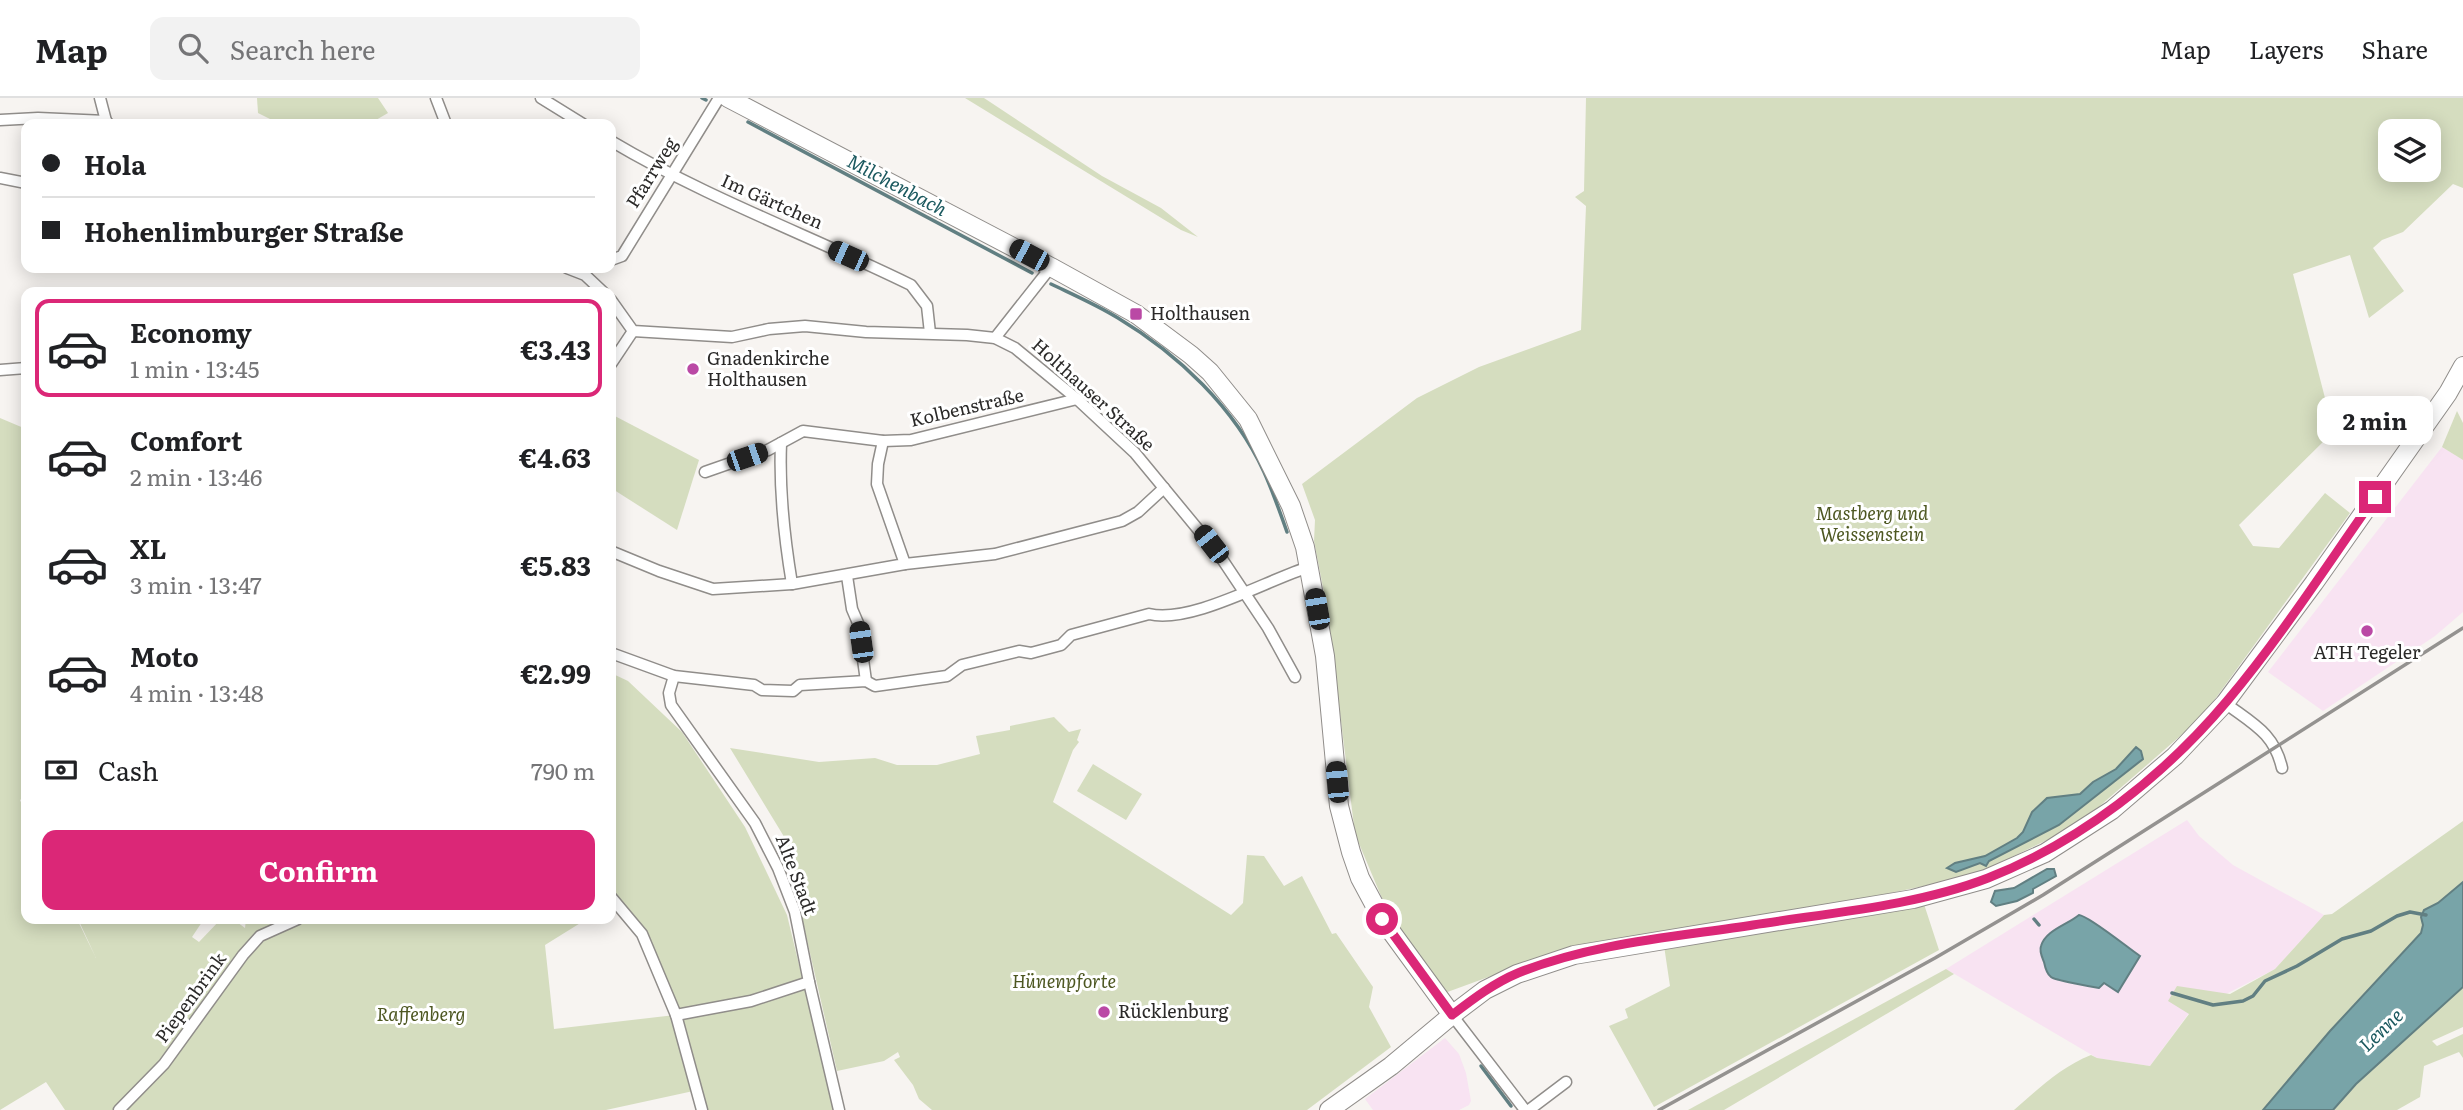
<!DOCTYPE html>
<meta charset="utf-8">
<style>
:root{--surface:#fff;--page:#f2f2f2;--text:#202124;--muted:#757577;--line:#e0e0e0;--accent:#db2777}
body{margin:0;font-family:Literata,serif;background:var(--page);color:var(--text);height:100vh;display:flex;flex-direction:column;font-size:26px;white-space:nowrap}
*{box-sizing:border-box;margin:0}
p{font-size:23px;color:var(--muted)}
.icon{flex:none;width:38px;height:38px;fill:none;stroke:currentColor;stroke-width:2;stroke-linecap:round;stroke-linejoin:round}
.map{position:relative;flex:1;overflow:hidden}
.sheet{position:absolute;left:21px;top:189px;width:595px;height:637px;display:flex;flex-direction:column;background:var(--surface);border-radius:14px;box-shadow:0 4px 18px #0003}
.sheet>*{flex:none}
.top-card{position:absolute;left:21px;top:21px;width:595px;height:154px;border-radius:14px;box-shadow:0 4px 18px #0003;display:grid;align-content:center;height:154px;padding:0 21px;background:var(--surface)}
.tools{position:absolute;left:2378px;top:21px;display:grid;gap:14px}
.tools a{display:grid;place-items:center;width:63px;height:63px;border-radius:14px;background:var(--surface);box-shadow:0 4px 18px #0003;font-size:35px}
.end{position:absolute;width:32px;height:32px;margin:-16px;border:9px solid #db2777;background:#fff;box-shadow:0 0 0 4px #fff}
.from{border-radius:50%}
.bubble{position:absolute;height:49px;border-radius:14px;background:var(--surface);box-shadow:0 4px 18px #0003;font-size:23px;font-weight:700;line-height:49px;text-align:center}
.car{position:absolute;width:21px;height:42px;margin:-21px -10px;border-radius:9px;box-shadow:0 0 5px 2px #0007;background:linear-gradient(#222 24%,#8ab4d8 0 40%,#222 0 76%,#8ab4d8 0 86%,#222 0)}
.top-card b{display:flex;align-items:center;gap:24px;height:66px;font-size:26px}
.top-card b+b{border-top:2px solid var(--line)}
.top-card i{width:18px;height:18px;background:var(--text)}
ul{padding:12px 0 0;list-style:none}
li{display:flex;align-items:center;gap:21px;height:98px;margin:0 14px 10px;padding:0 7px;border:4px solid transparent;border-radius:14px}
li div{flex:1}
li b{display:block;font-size:26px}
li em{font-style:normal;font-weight:700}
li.on{border-color:var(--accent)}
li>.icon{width:63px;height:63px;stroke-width:1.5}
.pay{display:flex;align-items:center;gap:18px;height:77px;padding:0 21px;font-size:26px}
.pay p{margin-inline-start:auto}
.primary-button{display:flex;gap:14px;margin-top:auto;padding:14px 21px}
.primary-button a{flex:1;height:80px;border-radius:14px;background:var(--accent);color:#fff;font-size:28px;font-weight:700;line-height:80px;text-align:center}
header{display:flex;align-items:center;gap:42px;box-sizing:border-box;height:98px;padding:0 35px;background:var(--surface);border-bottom:2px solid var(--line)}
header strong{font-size:33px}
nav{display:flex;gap:38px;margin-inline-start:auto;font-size:24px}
.search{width:490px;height:63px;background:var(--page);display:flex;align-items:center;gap:18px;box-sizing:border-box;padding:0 24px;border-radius:14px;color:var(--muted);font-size:26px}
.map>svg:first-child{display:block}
</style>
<header>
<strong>Map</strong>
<div class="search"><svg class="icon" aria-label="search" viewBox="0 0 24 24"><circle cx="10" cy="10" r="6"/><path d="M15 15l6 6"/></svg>Search here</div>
<nav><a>Map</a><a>Layers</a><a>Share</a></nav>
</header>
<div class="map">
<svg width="2463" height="1012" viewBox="0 0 2463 1012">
<rect width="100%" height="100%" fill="#f7f4f1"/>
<g fill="#f8e3f2">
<polygon points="2442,349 2463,362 2463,514 2435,538 2323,613 2268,574"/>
<polygon points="2187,722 2199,738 2233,767 2324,817 2275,871 2189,915 2150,968 2097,960 1946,871"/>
<polygon points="1445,940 1459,956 1466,975 1471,1003 1469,1007 1459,1012 1373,1012 1365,1001"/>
</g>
<g fill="#d5ddbf" fill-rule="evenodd">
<polygon points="257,0 378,0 388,15 369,26 280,26 258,15"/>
<polygon points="965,0 984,0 1102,78 1161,110 1198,139 1181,132"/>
<path d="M1586 0H2463V90L2453 86 2403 134 2382 142 2373 150 2404 193 2369 220 2350 157 2293 176 2333 331 2327 336 2328 339 2239 427 2253 448 2279 450 2325 395 2350 415 2202 619 2078 727 1975 777 1788 817 1532 863 1442 896 1430 881 1381 798 1355 736 1327 510 1314 443 1315 422 1302 386 1417 300 1479 269 1581 232 1586 108 1575 99 1584 93ZM2390 33H2429V72H2390Z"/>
<polygon points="2457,313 2463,325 2463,362 2442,349"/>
<polygon points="611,316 699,362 677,432 611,390"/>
<polygon points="0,320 26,331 26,698 20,702 26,716 26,821 77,821 96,860 78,821 204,821 192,839 199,844 221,821 233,821 245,830 246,821 578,821 582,824 545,847 554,931 675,917 642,836 611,799 611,575 628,583 682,634 745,729 787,817 834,1012 704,1012 698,992 606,1012 65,1012 46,984 0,1012"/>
<polygon points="1054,619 1069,634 1081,631 1077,642 1079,644 1073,652 1053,704 1231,817 1243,805 1247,757 1264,758 1284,788 1302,778 1332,836 1336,835 1373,889 1369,909 1391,949 1307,1012 932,1012 919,1001 913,987 894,962 900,959 898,954 884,963 837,973 783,737 730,650 819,664 875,660 897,667 937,667 980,656 976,638 1010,632 1010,628"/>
<polygon points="1093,666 1142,696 1126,722 1077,693"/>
<path d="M2463 723V784L2438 805 2424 812 2421 819 2423 827 2421 835 2330 933 2263 1012H2014C2038 991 2061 969 2091 957L2097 960 2150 968 2189 916 2168 903 2177 888 2230 896 2275 871 2324 817 2332 816Z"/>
<polygon points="1922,800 1939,852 1654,1009 1609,928 1628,920 1625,911 1670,888 1663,841"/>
<polygon points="1946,871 1954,876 1724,1012 1688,1012"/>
<polygon points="2463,889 2463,929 2432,943 2437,948 2463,936 2463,960 2459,954 2424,968 2420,999 2397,1012 2333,1012 2356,986"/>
</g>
<g fill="#78a4a8" stroke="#617f82" stroke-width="2">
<polygon points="2136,649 2141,653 2143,661 2059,727 1989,763 1986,768 1980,765 1956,774 1947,770 1955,765 1985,758 2017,740 2023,734 2032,714 2047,700 2080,696 2093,684 2116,671"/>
<polygon points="2047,771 2054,771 2056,778 2033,791 2033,795 2017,803 1996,808 1991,804 1995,793 2014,790"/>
<polygon points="2463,784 2463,889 2356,986 2333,1012 2263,1012 2330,933 2421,835 2423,827 2421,819 2424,812 2438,805"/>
<path d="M2079 817C2089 818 2128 850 2140 858L2118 894 2104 885 2099 890C2093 889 2054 882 2051 879 2047 876 2045 869 2044 864 2042 859 2039 853 2041 848 2046 832 2067 827 2079 817Z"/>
</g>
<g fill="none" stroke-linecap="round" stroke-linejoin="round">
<g stroke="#617f82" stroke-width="3.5">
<polyline points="702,0 706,2"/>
<polyline points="748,24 1032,175"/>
<path d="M1051 186C1074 197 1097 207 1118 220 1178 256 1235 310 1264 374 1273 394 1280 414 1287 434"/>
<polyline points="2034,821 2039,827"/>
<polyline points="2172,895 2213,907 2243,903 2253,898 2265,883 2297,868 2342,841 2371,833 2397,818 2410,814 2426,817"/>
<polyline points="1481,968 1511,1008"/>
</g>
<g stroke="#908d8a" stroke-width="13">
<g id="street">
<polyline points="100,0 106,23"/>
<polyline points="436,0 446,26"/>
<polyline points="541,0 583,26"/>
<polyline points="0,22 38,20 106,23 109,26"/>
<path d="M611 43C707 100 811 138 911 187L927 208 930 235"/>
<polyline points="0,80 26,85"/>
<polyline points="611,162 622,158 719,0"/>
<polyline points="567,170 585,177 603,194"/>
<polyline points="611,202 633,233 732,239 769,231 805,228 866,234 967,237 995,240 1015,250 1077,301 1135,355 1220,458 1268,530 1295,579"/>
<polyline points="995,240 1051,169"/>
<polyline points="611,266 633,233"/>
<polyline points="0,272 26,270"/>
<path d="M781 345C779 393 784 438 792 486"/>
<polyline points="705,374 768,352 803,333 883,343 911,342 1077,301"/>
<polyline points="613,454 659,473 713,491 792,486 905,466 877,386 878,366 883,343"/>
<polyline points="905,466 995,456 1122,423 1138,414 1164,390"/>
<polyline points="847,478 852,511 858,525 866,583"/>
<path d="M611 555 674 578 754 587 762 592 793 593 800 587 866 583 875 588 947 578 962 567 1019 553 1031 555 1061 547 1071 537 1149 516C1191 526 1267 482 1309 469"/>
<polyline points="674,578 669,595 671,607 755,725 778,770 795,814 809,884 839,1012"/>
<path d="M2225 605C2253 626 2274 635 2282 670"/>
<polyline points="611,799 642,836 676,917 751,903 809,884"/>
<polyline points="676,917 702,1012"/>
<polyline points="1452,917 1525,1012"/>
<polyline points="119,1012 164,966 243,857 260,838 298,821"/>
<polyline points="1529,1012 1566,984"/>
</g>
</g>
<g stroke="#908d8a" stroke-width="20">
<g id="primary">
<polyline points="728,0 1051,169 1136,216 1191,257 1210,274 1248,321 1291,408 1305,449 1325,558 1339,708 1351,754 1360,780 1382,821 1452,917"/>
<polyline points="1329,1012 1391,968 1452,917 1485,892 1517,876 1574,857 1913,801 1986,781 2045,755 2112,712 2175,658 2225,605 2314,485 2448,295 2463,268"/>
</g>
</g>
<use href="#street" stroke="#fff" stroke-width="10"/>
<use href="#primary" stroke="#fff" stroke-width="18"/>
<polyline stroke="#949290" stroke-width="3.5" points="1659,1012 1935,860 2043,797 2463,530"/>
</g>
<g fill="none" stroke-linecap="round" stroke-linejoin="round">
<path stroke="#db2777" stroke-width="9" d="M1382 821 1452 917C1473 901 1494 885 1518 875 1592 845 1675 839 1753 827 1828 815 1916 808 1988 780 2080 744 2164 678 2227 603 2281 539 2327 467 2375 399"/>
</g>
<g fill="#ba49a5" stroke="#fff" stroke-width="2.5">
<rect x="1129" y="209" width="14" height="14" rx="3.5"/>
<circle cx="693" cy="271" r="7"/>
<circle cx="2367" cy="533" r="7"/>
<circle cx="1104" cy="914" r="7"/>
</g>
<g text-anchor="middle" stroke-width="6" stroke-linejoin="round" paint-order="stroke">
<g font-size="18" fill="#2b2a29" stroke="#fff">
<text transform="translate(652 75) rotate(-58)" y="6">Pfarrweg</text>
<text transform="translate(772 104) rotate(24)" y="6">Im Gärtchen</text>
<text transform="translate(1093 297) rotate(42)" y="6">Holthauser Straße</text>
<text transform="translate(967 310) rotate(-13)" y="6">Kolbenstraße</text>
<text transform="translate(796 777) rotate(69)" y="6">Alte Stadt</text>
<text transform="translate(191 900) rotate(-54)" y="6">Piepenbrink</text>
</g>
<g font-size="18" fill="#2b2a29" stroke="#fff" text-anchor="start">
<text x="1150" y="222">Holthausen</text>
<text x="707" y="267">Gnadenkirche<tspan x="707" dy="21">Holthausen</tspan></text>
<text x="2367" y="561" text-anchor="middle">ATH Tegeler</text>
<text x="1118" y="920">Rücklenburg</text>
</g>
<g font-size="18" font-style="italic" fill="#4d5721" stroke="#fff">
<text x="1872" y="422">Mastberg und<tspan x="1872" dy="21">Weissenstein</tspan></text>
<text x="1064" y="890">Hünenpforte</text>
<text x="421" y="923">Raffenberg</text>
</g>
<g font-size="19" font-style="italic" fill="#1b595f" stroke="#fff">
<text transform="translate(897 87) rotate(28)" y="7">Milchenbach</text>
<text transform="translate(2381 932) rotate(-44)" y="7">Lenne</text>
</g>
</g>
</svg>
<div class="tools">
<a><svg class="icon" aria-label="layers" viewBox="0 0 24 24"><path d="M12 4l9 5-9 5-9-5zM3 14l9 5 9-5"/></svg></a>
</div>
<i class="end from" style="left:1382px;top:821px"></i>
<i class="end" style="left:2375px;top:399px"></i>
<div class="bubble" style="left:2317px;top:298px;width:116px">2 min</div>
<i class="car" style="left:1029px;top:157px;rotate:298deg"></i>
<i class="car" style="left:848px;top:158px;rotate:294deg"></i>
<i class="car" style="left:747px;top:359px;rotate:71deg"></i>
<i class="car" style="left:1211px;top:446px;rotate:322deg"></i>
<i class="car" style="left:1317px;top:511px;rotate:350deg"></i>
<i class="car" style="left:861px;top:544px;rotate:352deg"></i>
<i class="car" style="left:1337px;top:684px;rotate:355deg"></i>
<div class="top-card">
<b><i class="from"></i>Hola</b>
<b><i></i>Hohenlimburger Straße</b>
</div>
<section class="sheet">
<ul>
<li class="on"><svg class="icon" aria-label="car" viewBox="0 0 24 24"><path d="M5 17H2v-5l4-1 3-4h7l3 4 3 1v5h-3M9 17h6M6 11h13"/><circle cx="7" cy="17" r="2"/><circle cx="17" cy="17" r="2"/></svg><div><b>Economy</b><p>1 min · 13:45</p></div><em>€3.43</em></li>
<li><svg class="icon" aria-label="car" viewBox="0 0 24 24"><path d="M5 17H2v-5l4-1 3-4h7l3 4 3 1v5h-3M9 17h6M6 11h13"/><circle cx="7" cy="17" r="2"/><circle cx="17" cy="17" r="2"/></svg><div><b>Comfort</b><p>2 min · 13:46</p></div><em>€4.63</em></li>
<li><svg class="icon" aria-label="car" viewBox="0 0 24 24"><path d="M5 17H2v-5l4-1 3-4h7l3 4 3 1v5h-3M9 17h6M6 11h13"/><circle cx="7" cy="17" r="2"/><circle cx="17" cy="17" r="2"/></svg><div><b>XL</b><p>3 min · 13:47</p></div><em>€5.83</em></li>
<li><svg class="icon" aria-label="car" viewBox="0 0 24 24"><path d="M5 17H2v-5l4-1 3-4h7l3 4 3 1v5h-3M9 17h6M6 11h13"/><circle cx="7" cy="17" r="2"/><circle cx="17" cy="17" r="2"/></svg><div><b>Moto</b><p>4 min · 13:48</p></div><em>€2.99</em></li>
</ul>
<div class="pay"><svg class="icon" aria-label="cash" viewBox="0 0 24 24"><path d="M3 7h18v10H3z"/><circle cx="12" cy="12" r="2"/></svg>Cash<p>790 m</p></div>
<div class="primary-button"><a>Confirm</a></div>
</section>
</div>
